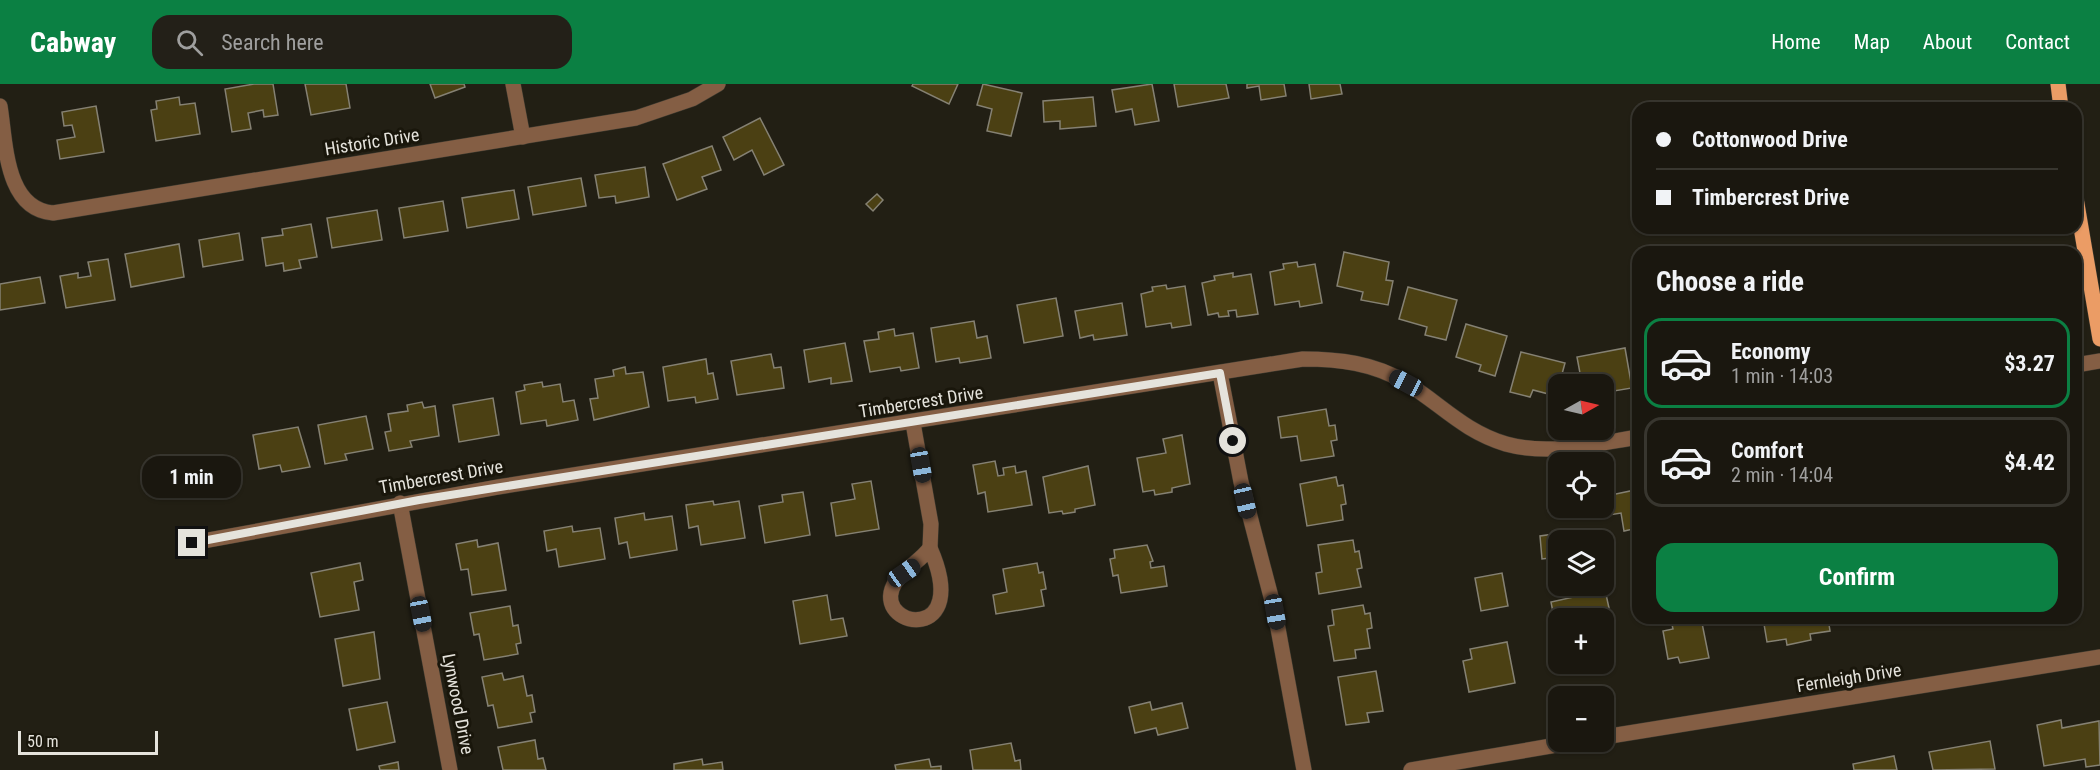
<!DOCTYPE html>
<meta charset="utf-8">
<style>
:root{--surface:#1a170f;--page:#232018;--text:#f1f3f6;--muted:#9f9f9e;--line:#38362f;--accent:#0b8043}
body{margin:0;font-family:"Roboto Condensed",sans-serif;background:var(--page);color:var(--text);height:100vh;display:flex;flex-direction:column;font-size:22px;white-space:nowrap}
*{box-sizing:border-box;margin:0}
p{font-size:20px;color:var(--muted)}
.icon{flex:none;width:33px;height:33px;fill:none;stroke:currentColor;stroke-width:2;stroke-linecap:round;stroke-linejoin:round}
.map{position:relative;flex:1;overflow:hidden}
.details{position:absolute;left:1632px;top:162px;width:450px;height:378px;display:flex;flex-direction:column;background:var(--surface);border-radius:18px;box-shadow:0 2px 4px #0004,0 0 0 2px var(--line)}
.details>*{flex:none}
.hud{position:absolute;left:1632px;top:18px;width:450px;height:132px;border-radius:18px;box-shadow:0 2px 4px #0004,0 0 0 2px var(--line);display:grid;align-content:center;height:132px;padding:0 24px;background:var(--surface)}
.needle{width:39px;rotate:82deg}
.controls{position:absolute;left:1548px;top:290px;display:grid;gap:12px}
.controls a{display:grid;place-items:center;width:66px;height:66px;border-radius:12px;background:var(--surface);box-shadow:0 2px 4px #0004,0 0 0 2px var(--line);font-size:30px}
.scale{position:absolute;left:18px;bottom:15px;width:140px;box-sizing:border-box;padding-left:6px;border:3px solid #e5e3dc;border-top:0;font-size:16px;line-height:21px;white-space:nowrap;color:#e5e3dc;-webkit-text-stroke:4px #19160b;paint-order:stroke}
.end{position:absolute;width:27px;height:27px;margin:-14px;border:8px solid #e5e3dc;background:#111;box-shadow:0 0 0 3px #111}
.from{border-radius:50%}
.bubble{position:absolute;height:42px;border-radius:18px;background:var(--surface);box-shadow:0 2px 4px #0004,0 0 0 2px var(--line);font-size:20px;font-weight:700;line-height:42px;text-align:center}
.car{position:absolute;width:18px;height:36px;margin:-18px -9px;border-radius:8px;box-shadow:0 0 4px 2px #0007;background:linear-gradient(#222 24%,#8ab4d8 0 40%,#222 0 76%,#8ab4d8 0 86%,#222 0)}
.hud b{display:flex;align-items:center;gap:21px;height:57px;font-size:22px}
.hud b+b{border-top:2px solid var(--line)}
.hud i{width:15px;height:15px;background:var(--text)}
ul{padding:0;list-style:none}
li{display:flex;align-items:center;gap:18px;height:90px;margin:0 12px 9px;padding:0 12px;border:3px solid var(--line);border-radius:18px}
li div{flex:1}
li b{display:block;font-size:22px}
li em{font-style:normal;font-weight:700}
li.current{border-color:var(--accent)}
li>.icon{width:54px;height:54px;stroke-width:1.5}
h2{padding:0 24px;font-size:27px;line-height:72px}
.cta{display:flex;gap:12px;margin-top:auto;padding:12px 24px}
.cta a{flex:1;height:69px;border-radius:18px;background:var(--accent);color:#fff;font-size:24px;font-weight:700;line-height:69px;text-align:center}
header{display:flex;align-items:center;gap:36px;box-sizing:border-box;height:84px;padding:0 30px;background:var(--accent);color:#fff}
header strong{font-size:28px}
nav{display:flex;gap:33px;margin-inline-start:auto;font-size:21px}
.search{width:420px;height:54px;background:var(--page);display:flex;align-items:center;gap:15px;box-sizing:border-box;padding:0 21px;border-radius:18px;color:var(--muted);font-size:22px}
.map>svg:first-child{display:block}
</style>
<header>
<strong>Cabway</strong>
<div class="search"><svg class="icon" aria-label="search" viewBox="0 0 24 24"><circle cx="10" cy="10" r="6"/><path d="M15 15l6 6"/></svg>Search here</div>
<nav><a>Home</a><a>Map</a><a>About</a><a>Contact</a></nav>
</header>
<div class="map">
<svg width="2100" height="686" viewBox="0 0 2100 686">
<rect width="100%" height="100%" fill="#221f14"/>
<g fill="#4b4013" stroke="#858173" stroke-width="1.5">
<polygon points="254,0 273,0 278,31 264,33 263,26 248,29 251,45 232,48 225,5"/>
<polygon points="305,0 346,0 350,24 311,31"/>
<polygon points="430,0 464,0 465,3 435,14"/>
<polygon points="913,0 958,0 949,20 912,2"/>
<polygon points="983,0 1022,9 1011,52 987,47 992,25 977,21"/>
<polygon points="1152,0 1159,37 1135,41 1132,25 1116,28 1112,6"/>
<polygon points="1174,0 1226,0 1229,14 1178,23"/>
<polygon points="1247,0 1284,0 1286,12 1261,16 1259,2 1247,4"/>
<polygon points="1309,0 1340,0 1342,10 1311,15"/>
<polygon points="179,13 180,21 195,19 200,50 156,57 151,26 157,25 156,17"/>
<polygon points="1093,13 1096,42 1060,45 1060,37 1044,38 1043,17"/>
<polygon points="96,22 104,68 60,75 57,56 75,53 72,41 64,42 62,28"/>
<polygon points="760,34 784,81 764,91 752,66 734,76 723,53"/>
<polygon points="712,62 721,86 702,93 707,105 677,116 663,80"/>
<polygon points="645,83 649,113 616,119 615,112 599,114 595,91"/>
<polygon points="581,94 586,122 533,131 528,103"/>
<polygon points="514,106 519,135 467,144 462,114"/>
<polygon points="877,110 883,116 873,127 866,120"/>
<polygon points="443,117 448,147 404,154 399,124"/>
<polygon points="377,126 382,156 332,164 327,134"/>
<polygon points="311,140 317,173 299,176 301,184 284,187 283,179 266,182 262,154 283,151 282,145"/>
<polygon points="239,149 243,176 203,183 199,156"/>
<polygon points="179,160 184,193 131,203 125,170"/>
<polygon points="1344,168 1389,178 1386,196 1393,197 1388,221 1361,216 1363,208 1337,202"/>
<polygon points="108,175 115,216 66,224 60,192 78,189 78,194 91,192 88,178"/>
<polygon points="1297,178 1298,183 1315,180 1322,219 1300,223 1299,217 1275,221 1270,188 1284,185 1283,180"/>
<polygon points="1233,189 1233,193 1251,190 1258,230 1237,233 1236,226 1228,227 1229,232 1219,233 1218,229 1208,231 1202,199 1215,196 1214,192"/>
<polygon points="40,193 45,219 0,226 0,200"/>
<polygon points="1166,201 1167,205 1185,202 1191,241 1172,244 1171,239 1146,243 1141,210 1153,207 1152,203"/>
<polygon points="1408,203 1457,216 1446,256 1425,251 1427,243 1399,235"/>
<polygon points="1056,214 1063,252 1024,259 1017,221"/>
<polygon points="1122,219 1127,251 1094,256 1093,251 1080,254 1075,227"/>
<polygon points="974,237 977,254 987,252 991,274 960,279 959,274 936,278 931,244"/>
<polygon points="1466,240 1507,252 1495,292 1479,287 1481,281 1456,273"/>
<polygon points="894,245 895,252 913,249 919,284 901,287 900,283 870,288 864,257 879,255 878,248"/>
<polygon points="845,259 852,297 831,300 831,294 809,298 804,266"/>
<polygon points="1625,264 1632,304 1614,307 1613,300 1582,300 1577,273"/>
<polygon points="1521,268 1565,279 1556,312 1533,306 1530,313 1510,308"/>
<polygon points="771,270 774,284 781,283 784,304 737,311 731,277"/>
<polygon points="706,275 708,290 713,289 718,315 696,319 695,313 668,317 663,283"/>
<polygon points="625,283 626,290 643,288 649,323 594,336 590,315 598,314 595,295 614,292 613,286"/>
<polygon points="542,298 543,303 560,300 563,318 574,316 578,336 547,342 546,336 521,340 516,308 525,306 524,301"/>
<polygon points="493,314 499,351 459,358 453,321"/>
<polygon points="422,318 424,324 435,322 439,352 410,357 412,363 389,367 385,348 391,347 388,330 408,327 407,321"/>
<polygon points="1326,325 1329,342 1335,341 1337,356 1331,357 1334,372 1301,377 1297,352 1281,354 1278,333"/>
<polygon points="366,332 373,365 345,370 347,376 325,380 318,341"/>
<polygon points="298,343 310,383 282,388 280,381 259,385 253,351"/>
<polygon points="1182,351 1190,400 1172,404 1172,408 1155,411 1154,406 1143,408 1137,374 1166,369 1163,355"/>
<polygon points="995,377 998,392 1004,391 1003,384 1015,382 1016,389 1026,387 1032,421 988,428 985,408 978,410 973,381"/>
<polygon points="1088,382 1095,421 1075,425 1075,428 1063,430 1062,427 1049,429 1043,393"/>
<polygon points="1336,393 1338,402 1343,401 1346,420 1341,421 1343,436 1307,442 1300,400"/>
<polygon points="871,397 879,445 836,452 831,419 855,415 852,400"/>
<polygon points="1635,406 1636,413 1638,413 1638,444 1624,447 1621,429 1609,431 1606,412"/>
<polygon points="803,408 810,451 765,459 759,422 783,418 782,411"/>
<polygon points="713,417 714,421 739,417 745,454 701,461 698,442 689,444 686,421"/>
<polygon points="644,429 645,436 672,432 677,466 630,474 627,458 619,460 615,434"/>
<polygon points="572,442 573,448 600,444 605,475 559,483 556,465 547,467 544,447"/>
<polygon points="1568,448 1569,456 1558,456 1558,473 1542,475 1540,452"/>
<polygon points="477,456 478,463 498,459 506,506 472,511 468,485 461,486 456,460"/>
<polygon points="1353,456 1355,468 1359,467 1362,484 1357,485 1361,503 1319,510 1316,489 1322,488 1318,461"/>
<polygon points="1147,461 1153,477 1150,478 1151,484 1164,482 1167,502 1121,509 1118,491 1113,492 1110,475 1115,474 1114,466"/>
<polygon points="360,479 363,496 354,498 359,526 320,533 311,489"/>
<polygon points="1037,479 1039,489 1043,488 1046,505 1041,506 1044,522 996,530 993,511 1007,508 1003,485"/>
<polygon points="1502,489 1508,522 1481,527 1475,494"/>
<polygon points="1605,506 1613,542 1604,544 1604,534 1558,534 1558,554 1551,518"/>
<polygon points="827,511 831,536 843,534 847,552 800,560 793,517"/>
<polygon points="1363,521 1365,530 1370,529 1372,544 1367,545 1370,564 1355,566 1356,574 1334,577 1328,542 1334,541 1332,526"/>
<polygon points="510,522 513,542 518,541 521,559 516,560 518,570 484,576 479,550 474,551 470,529"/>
<polygon points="1683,534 1701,534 1709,574 1680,579 1678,573 1668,575 1663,547 1673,545 1671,536"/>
<polygon points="1763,534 1828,534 1830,547 1810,550 1811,556 1787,561 1786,555 1767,558"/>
<polygon points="374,548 380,595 343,602 335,555"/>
<polygon points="1507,558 1515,599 1469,608 1463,577 1472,575 1470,565"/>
<polygon points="1376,587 1383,627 1367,629 1369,638 1346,641 1338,593"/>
<polygon points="502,589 504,596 523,592 527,612 532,611 535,628 530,629 532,638 498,644 493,621 488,622 482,593"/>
<polygon points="387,618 395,658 357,666 349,625"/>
<polygon points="1150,618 1152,626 1182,619 1188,644 1158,651 1156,644 1135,649 1129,623"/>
<polygon points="2061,636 2062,644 2099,637 2100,681 2086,683 2085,675 2044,682 2037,641"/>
<polygon points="535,656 538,675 543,674 546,686 503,686 498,663"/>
<polygon points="1990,657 1995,685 1933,686 1929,668"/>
<polygon points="1011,659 1015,677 1020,676 1021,686 973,686 970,666"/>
<polygon points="1894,672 1897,686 1854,686 1853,680"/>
<polygon points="702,675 703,681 722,678 723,686 674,686 674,680"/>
<polygon points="929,675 931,683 941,682 941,686 896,686 895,681"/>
<polygon points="398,678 399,686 380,686 379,682"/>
</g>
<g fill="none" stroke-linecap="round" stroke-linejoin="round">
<g stroke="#3d3a30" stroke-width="16">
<g id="minor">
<polyline points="513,0 523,53"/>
<path d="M0 22C6 59 5 125 53 129L636 34 692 15 718 0"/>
<polyline points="2076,281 2100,277"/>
<polyline points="1220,289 1241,398 1275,528 1304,686"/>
<polyline points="913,339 931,440 930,464"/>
<polyline points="400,419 450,686"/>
<path d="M192 459 498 403 1303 275C1339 275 1373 279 1405 298 1441 320 1463 347 1506 360 1549 372 1595 360 1638 353"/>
<path d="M930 464C972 559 878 545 892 505 898 488 919 479 930 464Z"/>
<polyline points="1604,653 2100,573"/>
<polyline points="1411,686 1580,657"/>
</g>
</g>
<g stroke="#3d3a30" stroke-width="16">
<g id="major">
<polyline points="2058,0 2061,24"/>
<polyline points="2076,114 2100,255"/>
</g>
</g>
<use href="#minor" stroke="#845e44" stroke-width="15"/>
<use href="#major" stroke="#eb9c65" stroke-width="15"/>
</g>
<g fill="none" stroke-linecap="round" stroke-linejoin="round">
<polyline stroke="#e5e3dc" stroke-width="8" points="192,459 419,416 1220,289 1233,357"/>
</g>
<g text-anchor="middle" stroke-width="6" stroke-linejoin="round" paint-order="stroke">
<g font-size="18" fill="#e5e3dc" stroke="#19160b">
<text transform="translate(372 58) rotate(-9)" y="6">Historic Drive</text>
<text transform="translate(921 318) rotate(-9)" y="6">Timbercrest Drive</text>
<text transform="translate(441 393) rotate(-10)" y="6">Timbercrest Drive</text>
<text transform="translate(1849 594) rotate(-9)" y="6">Fernleigh Drive</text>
<text transform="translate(458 620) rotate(79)" y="6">Lynwood Drive</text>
</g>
</g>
</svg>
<div class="controls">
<a><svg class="needle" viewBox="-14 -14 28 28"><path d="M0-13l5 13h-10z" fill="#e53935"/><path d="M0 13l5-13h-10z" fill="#9f9f9e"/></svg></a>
<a><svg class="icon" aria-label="locate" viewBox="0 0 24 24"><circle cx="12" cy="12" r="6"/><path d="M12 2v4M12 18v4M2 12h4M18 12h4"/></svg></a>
<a><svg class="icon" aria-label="layers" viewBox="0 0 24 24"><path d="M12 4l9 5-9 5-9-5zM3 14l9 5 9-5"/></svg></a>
<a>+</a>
<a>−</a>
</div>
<div class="scale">50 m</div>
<i class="end from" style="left:1233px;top:357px"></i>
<i class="end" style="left:192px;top:459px"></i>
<div class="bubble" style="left:142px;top:372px;width:99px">1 min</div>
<i class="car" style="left:1406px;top:299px;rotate:298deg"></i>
<i class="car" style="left:921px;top:381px;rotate:170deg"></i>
<i class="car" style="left:1245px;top:417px;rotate:167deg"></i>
<i class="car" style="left:904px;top:489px;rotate:55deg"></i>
<i class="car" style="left:1275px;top:528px;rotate:170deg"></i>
<i class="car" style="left:421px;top:530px;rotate:169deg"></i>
<div class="hud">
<b><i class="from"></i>Cottonwood Drive</b>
<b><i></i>Timbercrest Drive</b>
</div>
<section class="details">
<h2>Choose a ride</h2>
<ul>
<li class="current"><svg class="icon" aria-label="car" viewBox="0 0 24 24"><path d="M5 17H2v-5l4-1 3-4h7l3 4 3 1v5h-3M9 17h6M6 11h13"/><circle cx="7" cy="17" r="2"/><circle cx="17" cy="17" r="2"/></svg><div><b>Economy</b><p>1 min · 14:03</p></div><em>$3.27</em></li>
<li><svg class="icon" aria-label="car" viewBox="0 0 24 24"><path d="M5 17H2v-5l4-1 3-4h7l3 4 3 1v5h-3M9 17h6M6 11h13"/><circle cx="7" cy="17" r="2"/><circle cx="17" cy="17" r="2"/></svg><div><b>Comfort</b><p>2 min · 14:04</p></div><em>$4.42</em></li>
</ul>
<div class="cta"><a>Confirm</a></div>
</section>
</div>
